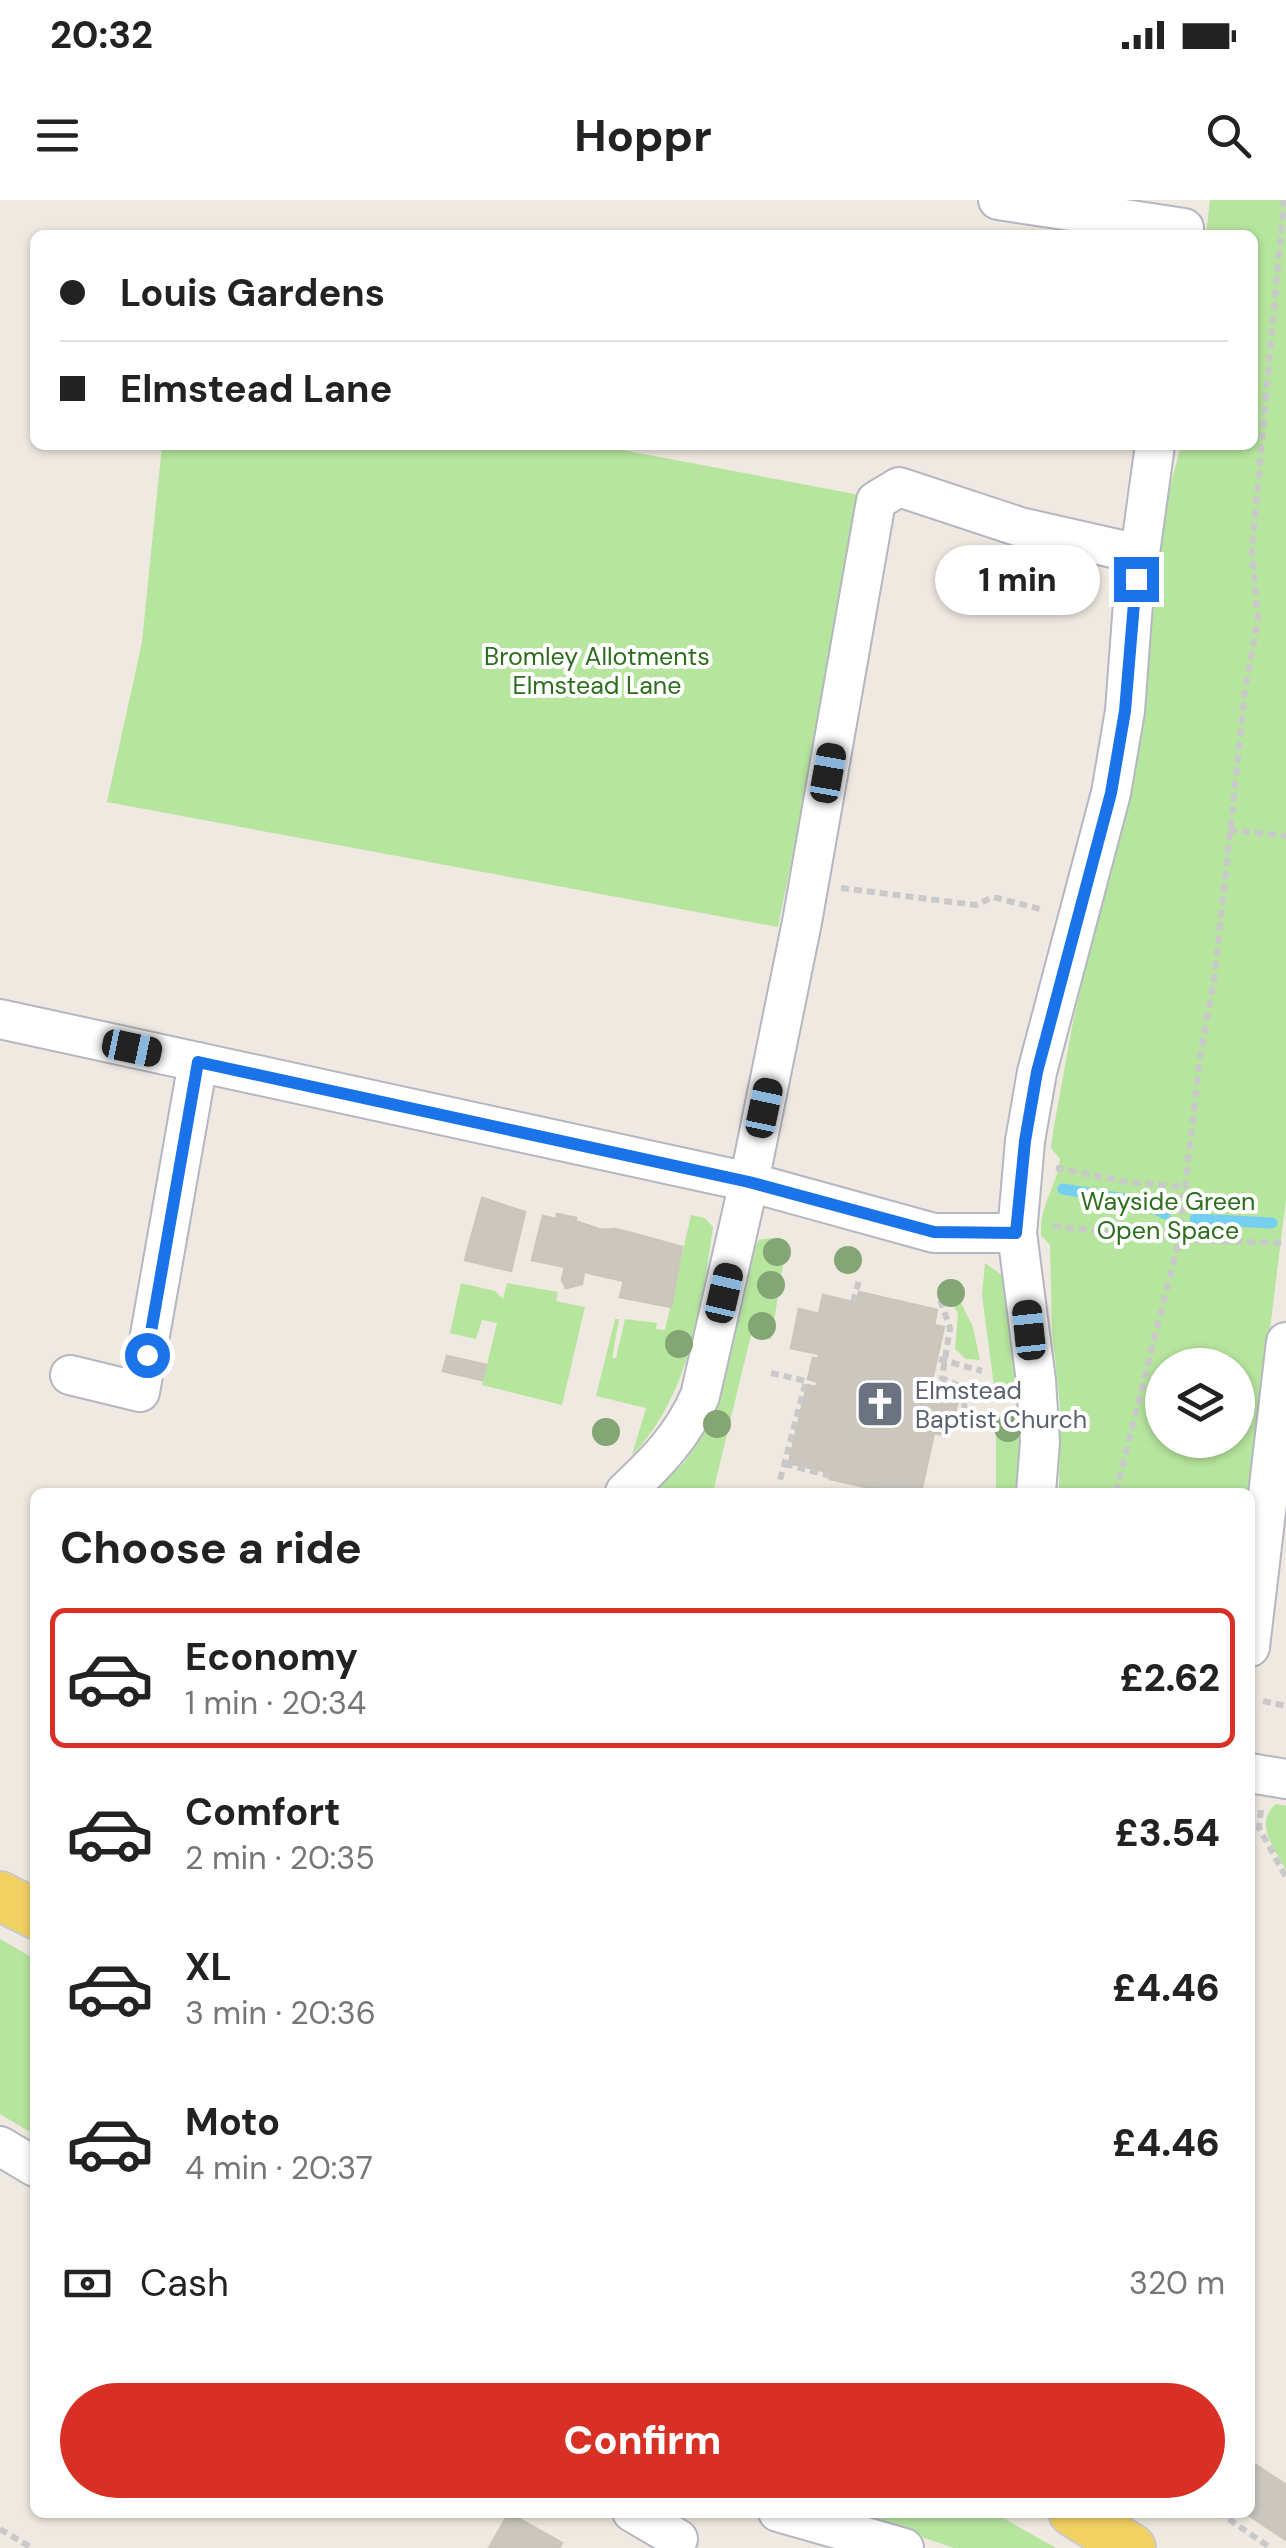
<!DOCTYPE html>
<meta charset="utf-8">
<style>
:root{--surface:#fff;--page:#f6f6f6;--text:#222;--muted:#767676;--line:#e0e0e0;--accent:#d93025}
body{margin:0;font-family:"DM Sans",sans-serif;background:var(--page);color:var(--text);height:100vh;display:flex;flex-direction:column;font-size:38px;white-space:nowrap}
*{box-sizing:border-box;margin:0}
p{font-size:32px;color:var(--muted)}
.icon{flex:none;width:55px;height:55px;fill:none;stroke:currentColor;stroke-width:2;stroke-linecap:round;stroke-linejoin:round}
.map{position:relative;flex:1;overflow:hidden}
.drawer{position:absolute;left:30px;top:1288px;width:1225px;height:1030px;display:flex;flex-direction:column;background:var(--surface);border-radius:15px;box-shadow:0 2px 8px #0004}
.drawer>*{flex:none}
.guide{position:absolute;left:30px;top:30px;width:1228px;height:220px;border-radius:15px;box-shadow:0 2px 8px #0004;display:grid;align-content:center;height:220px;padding:0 30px;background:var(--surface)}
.fabs{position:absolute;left:1145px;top:1148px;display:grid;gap:20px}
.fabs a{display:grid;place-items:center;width:110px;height:110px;border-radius:50%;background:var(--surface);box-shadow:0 2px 8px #0004;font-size:50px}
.end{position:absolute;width:45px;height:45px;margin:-22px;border:12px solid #1a73e8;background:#fff;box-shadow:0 0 0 5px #fff}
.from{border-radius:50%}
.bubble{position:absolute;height:70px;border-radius:35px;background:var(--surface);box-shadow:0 2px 8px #0004;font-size:32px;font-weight:800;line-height:70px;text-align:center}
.car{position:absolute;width:30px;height:60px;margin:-30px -15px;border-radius:12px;box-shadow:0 0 8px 2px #0007;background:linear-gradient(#222 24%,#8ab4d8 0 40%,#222 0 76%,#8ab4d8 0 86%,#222 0)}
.guide b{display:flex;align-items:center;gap:35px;height:95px;font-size:38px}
.guide b+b{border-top:2px solid var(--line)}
.guide i{width:25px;height:25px;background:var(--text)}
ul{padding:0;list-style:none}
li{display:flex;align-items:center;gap:30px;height:140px;margin:0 20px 15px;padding:0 10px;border:5px solid transparent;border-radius:15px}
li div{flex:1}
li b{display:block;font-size:38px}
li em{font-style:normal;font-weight:800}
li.selected{border-color:var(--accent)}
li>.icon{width:90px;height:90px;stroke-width:1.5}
h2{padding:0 30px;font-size:45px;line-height:120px}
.pay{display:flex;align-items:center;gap:25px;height:110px;padding:0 30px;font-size:38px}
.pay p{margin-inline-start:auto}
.cta{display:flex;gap:20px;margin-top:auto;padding:20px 30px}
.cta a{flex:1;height:115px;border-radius:60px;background:var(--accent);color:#fff;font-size:40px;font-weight:800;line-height:115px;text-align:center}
.status{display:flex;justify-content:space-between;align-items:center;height:70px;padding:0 50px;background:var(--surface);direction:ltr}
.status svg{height:28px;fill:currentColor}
header{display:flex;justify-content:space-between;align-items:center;height:130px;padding:0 30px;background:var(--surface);font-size:45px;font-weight:800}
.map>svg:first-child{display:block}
</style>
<div class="status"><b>20:32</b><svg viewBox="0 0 49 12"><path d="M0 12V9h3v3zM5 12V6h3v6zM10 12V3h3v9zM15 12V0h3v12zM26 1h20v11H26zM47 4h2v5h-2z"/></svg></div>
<header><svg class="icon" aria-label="menu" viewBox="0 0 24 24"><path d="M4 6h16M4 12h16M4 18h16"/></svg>Hoppr<svg class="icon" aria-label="search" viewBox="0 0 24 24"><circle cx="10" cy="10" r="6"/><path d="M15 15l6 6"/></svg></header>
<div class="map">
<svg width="1286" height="2348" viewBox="0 0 1286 2348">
<rect width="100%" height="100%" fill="#efe9e1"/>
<g fill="#b6e59e" fill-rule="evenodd">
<path d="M1210 0H1286V999L1250 1292H1059L1060 1208 1052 1130 1050 1045 1041 1035C1040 1003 1056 989 1060 959L1051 948 1053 932 1073 822 1128 582 1154 349 1181 245H1252V35H1206ZM1162 1165H1238V1240H1162Z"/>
<polygon points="162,245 596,245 865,296 778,727 107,602 142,442"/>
<path d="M691 1015 705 1018 713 1027C702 1104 689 1198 632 1255L646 1208 596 1196 615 1119H619L612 1158H616L625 1119 657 1123 656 1129 665 1130Z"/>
<polygon points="770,1038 787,1041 771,1139 751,1135 713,1292 651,1292 683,1264 714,1218 754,1049 759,1040"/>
<polygon points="985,1063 1006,1078 1020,1192 1003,1203 996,1201 982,1095"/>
<polygon points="949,1079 973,1127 980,1160 966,1159 955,1149 958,1114 946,1088"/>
<polygon points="461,1083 495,1091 503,1099 507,1083 558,1092 556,1101 585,1107 562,1205 482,1185 497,1123 482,1120 476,1139 450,1133"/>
<polygon points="1024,1216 1022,1292 996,1292 996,1228"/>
<path d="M1276 1604 1286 1606V1670C1275 1648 1253 1624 1276 1604Z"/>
<polygon points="0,1739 35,1759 35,1935 0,1914"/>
<polygon points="893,2313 994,2313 1056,2348 954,2348 872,2320"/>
</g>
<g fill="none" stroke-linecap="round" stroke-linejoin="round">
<g stroke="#75cff0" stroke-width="11">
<polyline points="1063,989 1143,1002 1165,1014"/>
<polyline points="1195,1019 1272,1023"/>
</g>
</g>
<g fill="#cbc7bf" stroke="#cbc5ba" stroke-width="2.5">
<polygon points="482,998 525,1012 511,1071 465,1060"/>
<polygon points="557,1014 576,1018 565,1067 532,1060 543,1016 556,1019"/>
<polygon points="575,1021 602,1030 593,1074 565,1067"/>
<polygon points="615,1029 635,1034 624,1081 593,1074 602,1030"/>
<polygon points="635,1034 682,1047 671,1107 620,1097"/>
<polygon points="565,1067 584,1071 582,1084 566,1088 562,1080"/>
<polygon points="859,1092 937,1110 934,1125 944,1127 931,1184 960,1190 950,1236 934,1233 921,1292 888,1292 830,1279 832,1273 789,1263 807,1185 816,1187 818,1182 808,1179 813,1158 818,1159 819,1154 791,1148 799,1109 819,1114 823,1095 857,1103"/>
<polygon points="447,1156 486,1165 482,1180 443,1171"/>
<polygon points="1250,2261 1286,2285 1286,2340 1244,2312 1250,2312"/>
<polygon points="509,2313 562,2343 559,2348 489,2348"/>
</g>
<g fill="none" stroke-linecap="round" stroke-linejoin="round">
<g stroke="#b4b7c1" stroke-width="42">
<g id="minor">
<polyline points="998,0 1184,28"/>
<polyline points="0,819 749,982 934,1033 1017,1033"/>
<polyline points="70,1175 140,1192 198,862"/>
<path d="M625 1292C657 1262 682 1237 700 1196L749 982 802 722 876 301 899 287 1020 327 1139 354"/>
<polyline points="1036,1292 1040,1242 1036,1181 1017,1033 1025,941 1037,872 1111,593 1125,511 1133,403 1155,245"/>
<polyline points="1250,1447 1286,1142"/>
<polyline points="1250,1573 1286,1579"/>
<polyline points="0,1946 35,1967"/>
<polyline points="632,2312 678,2339"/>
<polyline points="778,2312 904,2348"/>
</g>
</g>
<g stroke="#c9c9c9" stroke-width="52">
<g id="major">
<polyline points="0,1696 35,1714"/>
<polyline points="1073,2312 1131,2348"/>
</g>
</g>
<g stroke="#c9c9c9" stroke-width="6" stroke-dasharray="8 5" stroke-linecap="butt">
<polyline points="1229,630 1286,636"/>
<polyline points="841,688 976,705 993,697 1044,710"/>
<polyline points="1056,968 1128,982 1186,987"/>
<polyline points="1053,1026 1179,1040 1286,1043"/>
<polyline points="940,1100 950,1128 942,1178 961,1187 967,1221 954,1218"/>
<polyline points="853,1102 859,1080"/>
<polyline points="939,1159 982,1171"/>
<polyline points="771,1173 806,1181 780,1280"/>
<polyline points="785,1264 831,1276"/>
<polyline points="1116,1292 1179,1040 1200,857 1215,773 1245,491 1258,419 1252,350 1284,0"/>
<polyline points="1263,1501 1286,1506"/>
<polyline points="1261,1610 1259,1628 1286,1677"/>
<polyline points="1218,2312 1271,2348"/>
<polyline points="0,2329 32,2348"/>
</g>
<use href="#minor" stroke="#fff" stroke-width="38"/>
<use href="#major" stroke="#f2d163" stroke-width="48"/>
</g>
<g fill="#84a574">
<circle cx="777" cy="1052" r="14"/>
<circle cx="848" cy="1060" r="14"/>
<circle cx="771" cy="1085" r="14"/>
<circle cx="951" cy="1093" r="14"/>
<circle cx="762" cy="1126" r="14"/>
<circle cx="679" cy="1144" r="14"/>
<circle cx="717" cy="1224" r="14"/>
<circle cx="1008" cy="1228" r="14"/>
<circle cx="606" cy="1232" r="14"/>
</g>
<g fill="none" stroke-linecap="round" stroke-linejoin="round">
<polyline stroke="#1a73e8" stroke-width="12" points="147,1155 198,862 749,982 934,1032 1016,1033 1025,941 1037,872 1111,593 1125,511 1136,379"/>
</g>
<defs>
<g id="church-square" transform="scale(2.5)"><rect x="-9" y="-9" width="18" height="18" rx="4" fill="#6b7280" stroke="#fff"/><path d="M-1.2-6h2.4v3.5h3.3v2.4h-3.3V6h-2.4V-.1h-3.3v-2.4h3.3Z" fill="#fff"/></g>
</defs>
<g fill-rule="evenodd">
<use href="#church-square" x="880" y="1204"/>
</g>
<g text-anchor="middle" stroke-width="8" stroke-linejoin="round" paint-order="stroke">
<g font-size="25" fill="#2c6e1b" stroke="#fff">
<text x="597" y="465">Bromley Allotments<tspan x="597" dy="29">Elmstead Lane</tspan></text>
<text x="1168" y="1010">Wayside Green<tspan x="1168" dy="29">Open Space</tspan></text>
</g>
<g font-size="25" fill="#5b616d" stroke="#fff" text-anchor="start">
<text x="915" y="1199">Elmstead<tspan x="915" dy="29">Baptist Church</tspan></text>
</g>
</g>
</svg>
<div class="fabs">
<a><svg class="icon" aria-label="layers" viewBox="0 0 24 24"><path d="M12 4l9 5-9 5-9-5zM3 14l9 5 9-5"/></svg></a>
</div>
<i class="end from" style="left:147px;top:1155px"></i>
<i class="end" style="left:1136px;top:379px"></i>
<div class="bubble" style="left:935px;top:345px;width:165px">1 min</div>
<i class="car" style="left:828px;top:573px;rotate:10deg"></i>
<i class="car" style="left:132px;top:848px;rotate:102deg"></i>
<i class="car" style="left:764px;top:908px;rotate:12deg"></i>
<i class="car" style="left:724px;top:1093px;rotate:13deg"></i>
<i class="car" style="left:1029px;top:1130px;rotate:354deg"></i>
<div class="guide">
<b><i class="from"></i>Louis Gardens</b>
<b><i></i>Elmstead Lane</b>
</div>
<section class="drawer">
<h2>Choose a ride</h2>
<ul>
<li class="selected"><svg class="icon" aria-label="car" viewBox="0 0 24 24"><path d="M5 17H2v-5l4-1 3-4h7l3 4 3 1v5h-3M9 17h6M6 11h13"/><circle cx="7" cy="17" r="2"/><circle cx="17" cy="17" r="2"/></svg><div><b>Economy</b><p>1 min · 20:34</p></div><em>£2.62</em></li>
<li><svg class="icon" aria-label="car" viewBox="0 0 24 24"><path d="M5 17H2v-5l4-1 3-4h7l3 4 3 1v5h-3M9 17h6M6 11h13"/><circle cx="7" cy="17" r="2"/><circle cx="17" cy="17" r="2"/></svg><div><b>Comfort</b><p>2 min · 20:35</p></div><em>£3.54</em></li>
<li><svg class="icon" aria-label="car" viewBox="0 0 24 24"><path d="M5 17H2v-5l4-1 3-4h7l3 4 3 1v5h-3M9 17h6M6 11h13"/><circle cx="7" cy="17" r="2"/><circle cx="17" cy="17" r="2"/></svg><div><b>XL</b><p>3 min · 20:36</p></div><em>£4.46</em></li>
<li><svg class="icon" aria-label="car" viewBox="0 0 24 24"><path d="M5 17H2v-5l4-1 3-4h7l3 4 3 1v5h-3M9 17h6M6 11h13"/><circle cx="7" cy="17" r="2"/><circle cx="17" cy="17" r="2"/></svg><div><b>Moto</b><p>4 min · 20:37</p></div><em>£4.46</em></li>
</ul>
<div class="pay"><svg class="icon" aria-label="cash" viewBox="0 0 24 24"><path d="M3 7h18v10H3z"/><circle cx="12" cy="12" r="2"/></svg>Cash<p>320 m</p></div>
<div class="cta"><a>Confirm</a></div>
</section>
</div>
